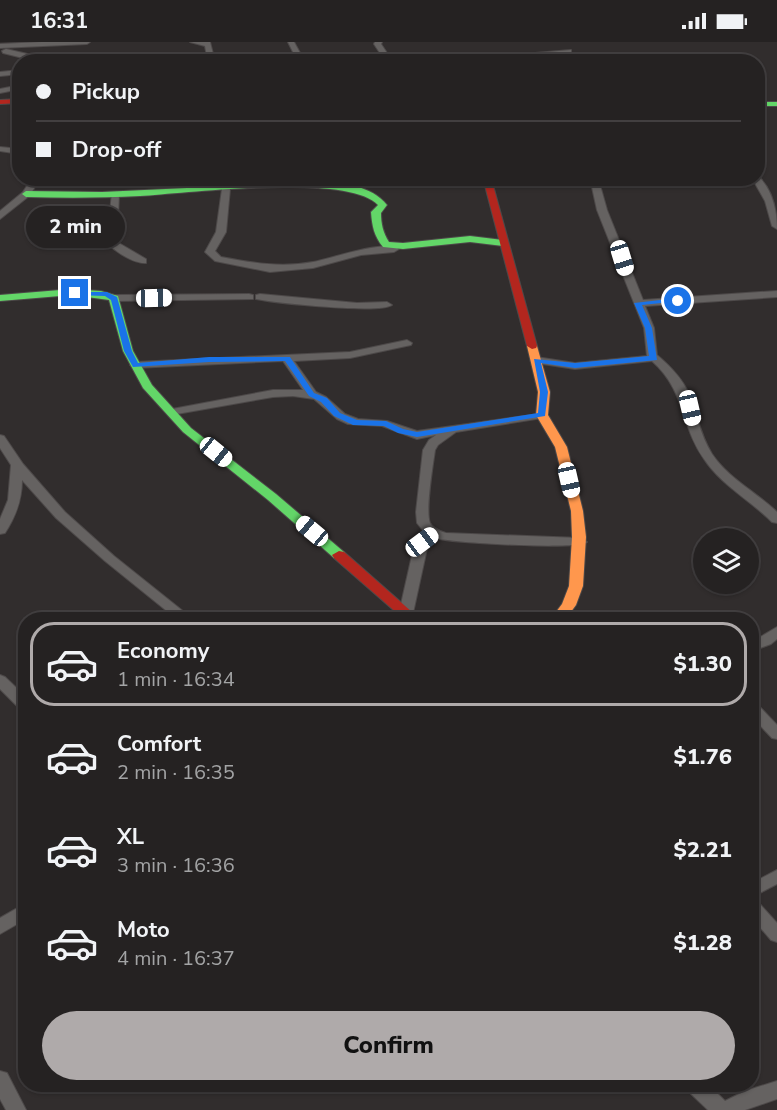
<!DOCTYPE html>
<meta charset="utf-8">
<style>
:root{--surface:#252222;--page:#312f2f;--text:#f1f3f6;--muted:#a3a4a5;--line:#423f40;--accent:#afaaaa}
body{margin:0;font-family:"Nunito Sans",sans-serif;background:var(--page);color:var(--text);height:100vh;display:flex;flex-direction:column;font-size:22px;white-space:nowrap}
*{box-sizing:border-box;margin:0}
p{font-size:20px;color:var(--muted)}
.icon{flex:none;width:33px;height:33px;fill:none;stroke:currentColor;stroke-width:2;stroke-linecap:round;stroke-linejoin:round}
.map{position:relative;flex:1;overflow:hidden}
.sheet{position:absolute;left:18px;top:570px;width:741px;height:480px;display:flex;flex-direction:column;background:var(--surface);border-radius:24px;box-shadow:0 2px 4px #0004,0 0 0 2px var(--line)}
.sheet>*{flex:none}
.banner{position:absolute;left:12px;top:12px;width:753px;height:132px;border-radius:24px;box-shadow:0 2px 4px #0004,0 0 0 2px var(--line);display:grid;align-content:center;height:132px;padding:0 24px;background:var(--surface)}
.controls{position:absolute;left:693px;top:486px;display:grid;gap:12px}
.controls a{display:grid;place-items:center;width:66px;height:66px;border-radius:50%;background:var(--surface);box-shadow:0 2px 4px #0004,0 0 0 2px var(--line);font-size:30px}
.end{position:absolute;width:27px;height:27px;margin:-14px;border:8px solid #1a73e8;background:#fff;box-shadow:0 0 0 3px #fff}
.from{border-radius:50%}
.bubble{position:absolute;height:42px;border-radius:21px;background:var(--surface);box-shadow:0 2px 4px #0004,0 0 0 2px var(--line);font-size:20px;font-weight:800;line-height:42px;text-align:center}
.car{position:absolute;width:18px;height:36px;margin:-18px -9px;border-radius:8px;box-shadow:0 0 4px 2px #0007;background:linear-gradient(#fff 24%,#345 0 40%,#fff 0 76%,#345 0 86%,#fff 0)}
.banner b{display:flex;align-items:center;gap:21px;height:57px;font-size:22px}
.banner b+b{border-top:2px solid var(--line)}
.banner i{width:15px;height:15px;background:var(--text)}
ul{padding:10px 0 0;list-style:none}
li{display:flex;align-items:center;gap:18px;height:84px;margin:0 12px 9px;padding:0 12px;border:3px solid transparent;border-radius:24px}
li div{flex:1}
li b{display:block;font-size:22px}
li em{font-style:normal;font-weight:800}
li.current{border-color:var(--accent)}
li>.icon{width:54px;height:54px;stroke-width:1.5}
.cta{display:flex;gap:12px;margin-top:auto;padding:12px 24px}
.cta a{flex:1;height:69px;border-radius:36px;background:var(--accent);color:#111;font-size:24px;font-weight:800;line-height:69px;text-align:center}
.status{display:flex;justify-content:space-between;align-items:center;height:42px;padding:0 30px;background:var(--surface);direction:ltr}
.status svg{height:16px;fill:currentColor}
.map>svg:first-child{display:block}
</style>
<div class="status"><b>16:31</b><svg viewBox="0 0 49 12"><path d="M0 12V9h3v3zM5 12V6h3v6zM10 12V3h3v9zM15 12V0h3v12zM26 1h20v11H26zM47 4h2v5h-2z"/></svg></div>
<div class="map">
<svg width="777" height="1068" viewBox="0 0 777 1068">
<rect width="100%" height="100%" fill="#312d2d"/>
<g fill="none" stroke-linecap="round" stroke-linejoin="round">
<g stroke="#4d4949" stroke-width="2">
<g id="street">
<polygon points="41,0 90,0 87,2 0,6 0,2"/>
<polygon points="190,0 210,0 215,20 208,20 205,4"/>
<polygon points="288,0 294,0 305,20 298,20"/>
<polygon points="375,0 382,0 381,2 393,20 386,20 374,2"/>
<polygon points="6,7 53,18 53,20 39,20 3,11 2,9"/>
<polygon points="571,8 571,12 568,12 468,20 429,20"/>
<polygon points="20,28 20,32 0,34 0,30"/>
<polygon points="20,43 20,47 0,51 0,47"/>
<polygon points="0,105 20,107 20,112 0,109"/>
<path d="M758 134C772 147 777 168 777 187L772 184 765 159 752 136H758Z"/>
<polygon points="32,136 41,136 29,154 0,177 0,169 23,150"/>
<path d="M590 136H598L607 168 643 258 777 249V255L645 264 654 286 657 313C670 324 682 336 689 352 697 372 700 393 712 412 728 436 756 450 777 470V481L772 480C750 458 721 443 704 417 680 383 686 349 652 319L575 327 536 321 531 318 536 315 575 321 647 314 644 286 597 168Z"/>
<path d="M226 144 230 147 226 190 215 209 221 215C253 221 281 226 313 220 331 217 385 197 399 207L394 210 361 213 313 226 270 230 215 219 205 210 216 190 222 147Z"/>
<path d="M112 150 119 152 117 200 146 217V221C134 222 116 210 107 201Z"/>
<polygon points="249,252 253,253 253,257 114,259 109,256 114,253"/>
<path d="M260 252 357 261 387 260 392 263C380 272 276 261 256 257V253Z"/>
<path d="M407 298 412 301 411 303 350 316 294 319 316 350 326 355 345 372 358 377 387 379 417 389 546 371 548 373 542 376 456 390 438 403 435 408C433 423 425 469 430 481 433 487 440 489 446 491L580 496 587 500C578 508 453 501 435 496L428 502 413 571 406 575 399 571 415 500 425 491 417 481 416 470 423 408 429 398 436 393 417 397 382 384 348 382 337 377 314 357 293 354 273 355 171 373 167 372V368L273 348H303L283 319 135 326 130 323 135 320 350 310Z"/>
<path d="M0 393 4 394 23 422 65 470 114 514 194 578H178L105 519 56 476 22 438C22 458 16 474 5 491L0 492V477L8 458 11 423 0 406Z"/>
<polygon points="777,585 777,597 771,602 752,609 752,600"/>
<polygon points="0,633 5,635 26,655 26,669 21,668 0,647"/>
<polygon points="752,661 757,662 777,683 777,697 772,696 752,675"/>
<polygon points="777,828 777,842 752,855 752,841"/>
<polygon points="752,858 758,860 777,881 777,900 771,898 752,876"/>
<polygon points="26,861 26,877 0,892 0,876"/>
<polygon points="0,1029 7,1031 26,1068 6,1068 0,1057"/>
<polygon points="777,1039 777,1057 745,1068 708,1068 687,1048 684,1042 708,1042 725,1059 745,1049"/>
</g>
</g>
<g stroke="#4d4949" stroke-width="2">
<g id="fast">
<rect x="758" y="60" width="19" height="4"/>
<path d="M291 141C321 141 366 136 387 163L381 171C381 181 383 191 389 200L403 201 470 194 503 198 508 201 503 204 470 200 403 207 383 205C374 194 372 184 371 170L378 163C348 131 187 151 140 154 102 156 64 156 26 155L22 152 26 149 102 150Z"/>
<polygon points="72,247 101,249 118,254 133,309 152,343 191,386 276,452 344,510 346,513 344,516 334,516 268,458 183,390 143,346 123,309 109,258 72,253 0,259 0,253"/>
</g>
</g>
<g stroke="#4d4949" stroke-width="2">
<polygon id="slow" points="532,301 537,304 550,350 548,373 567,405 583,469 586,495 583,544 576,563 565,578 550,578 562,562 569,544 572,495 571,469 555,405 536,373 538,350 527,304"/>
</g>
<g stroke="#4d4949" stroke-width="2">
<g id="jam">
<polygon points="20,57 20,61 0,62 0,58"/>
<polygon points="483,136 491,136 537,304 536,306 532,307 527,304"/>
<polygon points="339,509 344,510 421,578 405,578 334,516 332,513"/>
</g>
</g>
<use href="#street" fill="#656261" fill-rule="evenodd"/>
<use href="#fast" fill="#63d668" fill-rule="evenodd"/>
<use href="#slow" fill="#ff974d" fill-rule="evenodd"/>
<use href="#jam" fill="#b3261e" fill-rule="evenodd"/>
</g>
<polygon fill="#1a73e8" points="73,250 107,250 117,255 132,309 138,321 209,315 290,315 314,351 327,356 340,371 357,378 386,379 403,387 417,390 538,371 540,350 534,317 575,321 649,314 645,286 634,261 678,256 681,259 642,263 652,286 657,318 575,326 541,321 548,350 545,374 417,395 398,391 384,384 353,383 334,374 321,360 309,354 285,319 209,320 133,325 124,309 111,258 105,254 75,253"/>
</svg>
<div class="controls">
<a><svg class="icon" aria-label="layers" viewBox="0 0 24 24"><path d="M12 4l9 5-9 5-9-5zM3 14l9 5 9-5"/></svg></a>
</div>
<i class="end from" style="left:678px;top:259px"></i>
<i class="end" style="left:75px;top:251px"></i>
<div class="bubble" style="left:26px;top:164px;width:99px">2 min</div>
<i class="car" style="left:622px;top:216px;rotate:163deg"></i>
<i class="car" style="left:154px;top:256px;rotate:89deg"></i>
<i class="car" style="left:690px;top:366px;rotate:167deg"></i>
<i class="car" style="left:216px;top:410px;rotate:129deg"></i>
<i class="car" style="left:569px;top:438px;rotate:167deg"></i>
<i class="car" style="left:312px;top:489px;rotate:310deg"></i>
<i class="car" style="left:422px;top:500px;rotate:53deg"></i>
<div class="banner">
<b><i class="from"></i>Pickup</b>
<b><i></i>Drop-off</b>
</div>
<section class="sheet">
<ul>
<li class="current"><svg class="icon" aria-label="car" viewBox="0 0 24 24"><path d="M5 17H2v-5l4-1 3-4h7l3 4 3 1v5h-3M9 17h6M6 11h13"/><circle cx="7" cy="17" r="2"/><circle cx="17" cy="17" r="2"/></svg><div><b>Economy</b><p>1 min · 16:34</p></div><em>$1.30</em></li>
<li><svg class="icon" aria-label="car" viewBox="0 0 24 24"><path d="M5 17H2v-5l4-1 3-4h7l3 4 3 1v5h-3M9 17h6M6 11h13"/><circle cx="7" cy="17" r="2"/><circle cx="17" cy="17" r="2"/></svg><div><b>Comfort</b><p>2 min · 16:35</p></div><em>$1.76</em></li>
<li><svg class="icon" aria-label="car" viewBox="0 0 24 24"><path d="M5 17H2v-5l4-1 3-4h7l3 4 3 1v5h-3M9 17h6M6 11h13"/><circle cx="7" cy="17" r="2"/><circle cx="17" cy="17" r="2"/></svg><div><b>XL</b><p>3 min · 16:36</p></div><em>$2.21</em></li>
<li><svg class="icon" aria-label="car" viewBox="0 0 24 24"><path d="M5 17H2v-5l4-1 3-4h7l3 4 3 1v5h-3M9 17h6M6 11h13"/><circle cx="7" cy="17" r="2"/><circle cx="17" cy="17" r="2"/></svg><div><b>Moto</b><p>4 min · 16:37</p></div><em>$1.28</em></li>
</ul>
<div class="cta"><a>Confirm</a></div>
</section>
</div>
